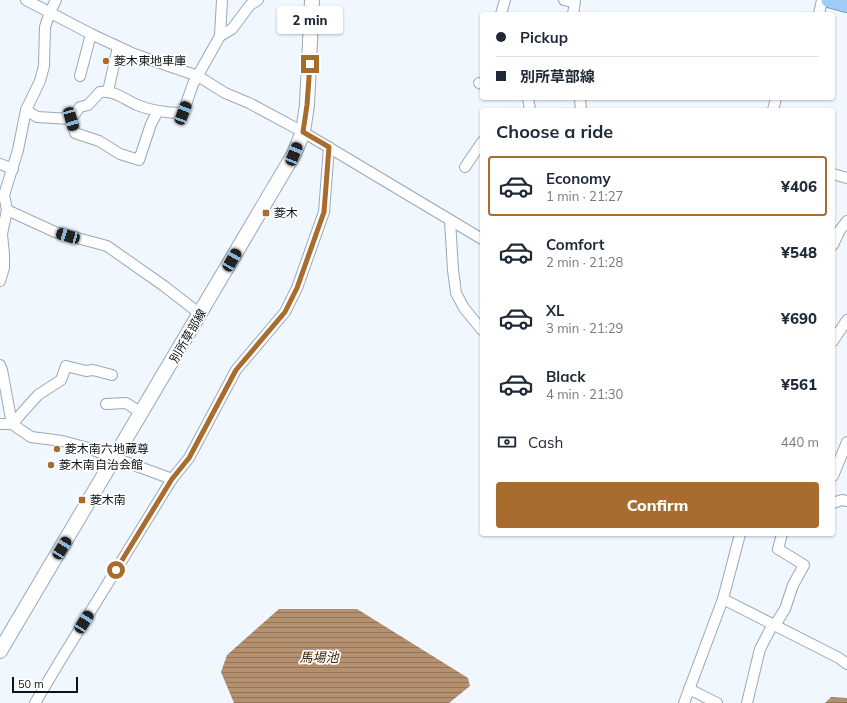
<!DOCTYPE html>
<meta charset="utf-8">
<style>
:root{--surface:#fff;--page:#f2f2f3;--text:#1f2937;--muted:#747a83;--line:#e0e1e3;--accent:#a86d2e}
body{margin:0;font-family:Mulish,"Noto Sans JP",sans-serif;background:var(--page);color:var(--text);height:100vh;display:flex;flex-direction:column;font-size:15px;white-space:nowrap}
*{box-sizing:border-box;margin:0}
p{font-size:13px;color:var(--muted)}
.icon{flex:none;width:22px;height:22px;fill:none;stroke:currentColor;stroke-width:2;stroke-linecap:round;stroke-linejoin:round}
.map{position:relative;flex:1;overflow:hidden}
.drawer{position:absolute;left:480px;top:108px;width:355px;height:428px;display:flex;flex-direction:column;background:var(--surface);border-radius:4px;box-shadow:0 1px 3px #0004}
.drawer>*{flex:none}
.banner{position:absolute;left:480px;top:12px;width:355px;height:88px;border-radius:4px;box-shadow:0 1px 3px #0004;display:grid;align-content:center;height:88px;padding:0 16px;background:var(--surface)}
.scale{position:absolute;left:12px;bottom:10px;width:66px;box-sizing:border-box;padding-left:4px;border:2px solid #0d1319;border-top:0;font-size:11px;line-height:14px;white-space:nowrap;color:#0d1319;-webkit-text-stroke:3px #fff;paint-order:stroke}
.end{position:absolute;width:18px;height:18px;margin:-9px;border:5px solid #a86d2e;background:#fff;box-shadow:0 0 0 2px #fff}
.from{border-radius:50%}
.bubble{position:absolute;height:28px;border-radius:4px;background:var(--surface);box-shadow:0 1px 3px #0004;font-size:13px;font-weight:800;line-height:28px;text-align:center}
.car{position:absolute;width:12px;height:24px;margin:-12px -6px;border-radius:5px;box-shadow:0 0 3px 1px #0007;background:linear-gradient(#222 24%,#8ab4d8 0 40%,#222 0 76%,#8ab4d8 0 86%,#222 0)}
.banner b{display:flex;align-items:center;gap:14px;height:38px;font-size:15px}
.banner b+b{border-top:1px solid var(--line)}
.banner i{width:10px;height:10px;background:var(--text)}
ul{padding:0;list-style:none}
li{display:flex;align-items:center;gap:12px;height:60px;margin:0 8px 6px;padding:0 8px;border:2px solid transparent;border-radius:4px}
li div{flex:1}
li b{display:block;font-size:15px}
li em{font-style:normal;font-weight:800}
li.selected{border-color:var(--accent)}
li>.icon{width:36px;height:36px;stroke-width:1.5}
h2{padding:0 16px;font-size:18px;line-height:48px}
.pay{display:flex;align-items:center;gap:10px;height:44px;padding:0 16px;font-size:15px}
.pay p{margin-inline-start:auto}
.cta{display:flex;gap:8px;margin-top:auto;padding:8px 16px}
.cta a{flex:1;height:46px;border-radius:4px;background:var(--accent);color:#fff;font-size:16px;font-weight:800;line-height:46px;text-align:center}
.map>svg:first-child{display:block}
</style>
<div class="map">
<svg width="847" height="703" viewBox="0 0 847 703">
<defs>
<pattern id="water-rules" width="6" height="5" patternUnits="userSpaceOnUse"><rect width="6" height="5" fill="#b5906f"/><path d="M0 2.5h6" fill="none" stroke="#92745a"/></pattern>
</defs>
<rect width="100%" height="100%" fill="#f0f7ff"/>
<g fill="url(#water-rules)">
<polygon points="279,609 357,609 468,678 470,686 449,703 234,703 221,672 227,655"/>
<polygon points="831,697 847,698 847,703 825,703"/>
</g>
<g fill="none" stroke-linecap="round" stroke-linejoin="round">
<g stroke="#98a9ba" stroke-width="12">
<g id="street">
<polyline points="26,0 91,34 134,54 198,76 225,93 249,103 303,132 482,239"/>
<polyline points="564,0 575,2 573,14"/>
<polyline points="501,14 505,0"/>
<polyline points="819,14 822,0"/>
<polyline points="220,36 232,29 250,5 258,0"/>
<polyline points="80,76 91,34"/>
<polyline points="479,83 482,84"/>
<polyline points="108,91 118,47"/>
<polyline points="528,98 530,110"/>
<polyline points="580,98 581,110"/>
<path d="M26 110 37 117 71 119 80 107 88 105 100 92C114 90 124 99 137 105 152 111 167 113 183 113L193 84 220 36 222 0"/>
<polyline points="773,110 776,98"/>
<polyline points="71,119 75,133 99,141 120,154 139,160 151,124 158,111"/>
<polyline points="0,164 13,169"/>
<polyline points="465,167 482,142"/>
<polyline points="833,174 847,178"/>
<polyline points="7,210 55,232 107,246 164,286 200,314"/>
<polyline points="450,220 453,270 456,293 464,308 482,330"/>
<polyline points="833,245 840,230 847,221"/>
<polyline points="0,281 4,268 4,255 2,234 7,210 4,195 18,150 26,110 40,81 44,66 45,27 50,12 56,0"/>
<polyline points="833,341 847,320"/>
<polyline points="0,365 2,370 12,424"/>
<polyline points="106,404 126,403 142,413"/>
<polyline points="0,424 12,424 31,437 62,441 85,447 172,479"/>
<polyline points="12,424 38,395 61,380 66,366 86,371 93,370 112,375"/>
<polyline points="833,476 847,442"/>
<polyline points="833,503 842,500 847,501"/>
<polyline points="723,599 839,658 847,664"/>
<polyline points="775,625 785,609 793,585 804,565 778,549 782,534"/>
<polyline points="689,689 717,703"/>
<polyline points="35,703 60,661 172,479 189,458 236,370 285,312 297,288 324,212 329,147"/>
<polyline points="684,703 723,599 740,534"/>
<polyline points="747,703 760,649 773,624"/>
</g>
</g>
<g stroke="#98a9ba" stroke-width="16">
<polyline id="secondary" points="0,651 294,154 303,132 307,105 312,0"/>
</g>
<g stroke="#4374a5" stroke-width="16">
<polyline id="primary" points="829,0 847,5"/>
</g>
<use href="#street" stroke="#fff" stroke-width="10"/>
<use href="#secondary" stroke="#fff" stroke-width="14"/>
<use href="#primary" stroke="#a0cbf6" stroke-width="15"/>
</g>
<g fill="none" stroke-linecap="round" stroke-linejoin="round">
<polyline stroke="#a86d2e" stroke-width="5" points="116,570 172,479 189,458 236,370 285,312 297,288 324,212 329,147 303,132 307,105 310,64"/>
</g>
<g fill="#a86d2e" stroke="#fff" stroke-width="1.5">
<circle cx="106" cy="61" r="4"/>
<rect x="262" y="209" width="8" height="8" rx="2"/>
<circle cx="57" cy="449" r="4"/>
<circle cx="51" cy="465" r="4"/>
<rect x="78" y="496" width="8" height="8" rx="2"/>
</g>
<g text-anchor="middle" stroke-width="3.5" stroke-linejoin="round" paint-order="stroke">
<g font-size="12" fill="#0d1319" stroke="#fff" text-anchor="start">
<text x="114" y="65">菱木東地車庫</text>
<text x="274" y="217">菱木</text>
<text x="65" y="453">菱木南六地蔵尊</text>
<text x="59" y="469">菱木南自治会館</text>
<text x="90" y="504">菱木南</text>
</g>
<g font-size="12" fill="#0d1319" stroke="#fff">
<text transform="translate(188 336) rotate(-60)" y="4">別所草部線</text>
</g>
<g font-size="13" font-style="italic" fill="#3c2206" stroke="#fff">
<text x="319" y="662">馬場池</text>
</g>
</g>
</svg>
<div class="scale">50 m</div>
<i class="end from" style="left:116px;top:570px"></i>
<i class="end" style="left:310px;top:64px"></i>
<div class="bubble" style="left:277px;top:6px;width:66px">2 min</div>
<i class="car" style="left:183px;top:113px;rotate:21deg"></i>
<i class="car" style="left:71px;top:119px;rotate:164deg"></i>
<i class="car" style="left:294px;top:154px;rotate:22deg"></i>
<i class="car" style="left:68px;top:236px;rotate:286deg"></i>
<i class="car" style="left:232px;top:260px;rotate:30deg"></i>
<i class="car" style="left:62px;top:548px;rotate:31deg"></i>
<i class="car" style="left:84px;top:622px;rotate:32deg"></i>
<div class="banner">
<b><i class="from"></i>Pickup</b>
<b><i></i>別所草部線</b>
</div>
<section class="drawer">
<h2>Choose a ride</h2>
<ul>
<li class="selected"><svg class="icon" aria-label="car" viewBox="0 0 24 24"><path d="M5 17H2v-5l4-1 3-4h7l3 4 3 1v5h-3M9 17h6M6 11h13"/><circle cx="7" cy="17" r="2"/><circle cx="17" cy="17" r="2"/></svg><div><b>Economy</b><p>1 min · 21:27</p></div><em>¥406</em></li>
<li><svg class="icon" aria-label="car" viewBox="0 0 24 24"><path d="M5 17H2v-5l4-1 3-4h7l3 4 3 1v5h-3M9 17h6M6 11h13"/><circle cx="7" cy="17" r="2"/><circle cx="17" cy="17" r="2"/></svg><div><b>Comfort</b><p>2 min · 21:28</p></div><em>¥548</em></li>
<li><svg class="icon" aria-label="car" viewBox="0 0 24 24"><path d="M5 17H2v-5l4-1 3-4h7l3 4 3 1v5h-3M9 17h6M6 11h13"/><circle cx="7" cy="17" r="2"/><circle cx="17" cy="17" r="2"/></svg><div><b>XL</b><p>3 min · 21:29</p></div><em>¥690</em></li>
<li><svg class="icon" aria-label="car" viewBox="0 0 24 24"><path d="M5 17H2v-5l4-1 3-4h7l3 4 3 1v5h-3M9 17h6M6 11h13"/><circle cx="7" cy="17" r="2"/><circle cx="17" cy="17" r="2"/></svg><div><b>Black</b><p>4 min · 21:30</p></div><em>¥561</em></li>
</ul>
<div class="pay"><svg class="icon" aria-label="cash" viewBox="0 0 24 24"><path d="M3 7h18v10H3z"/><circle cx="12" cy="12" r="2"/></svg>Cash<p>440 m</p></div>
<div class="cta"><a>Confirm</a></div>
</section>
</div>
